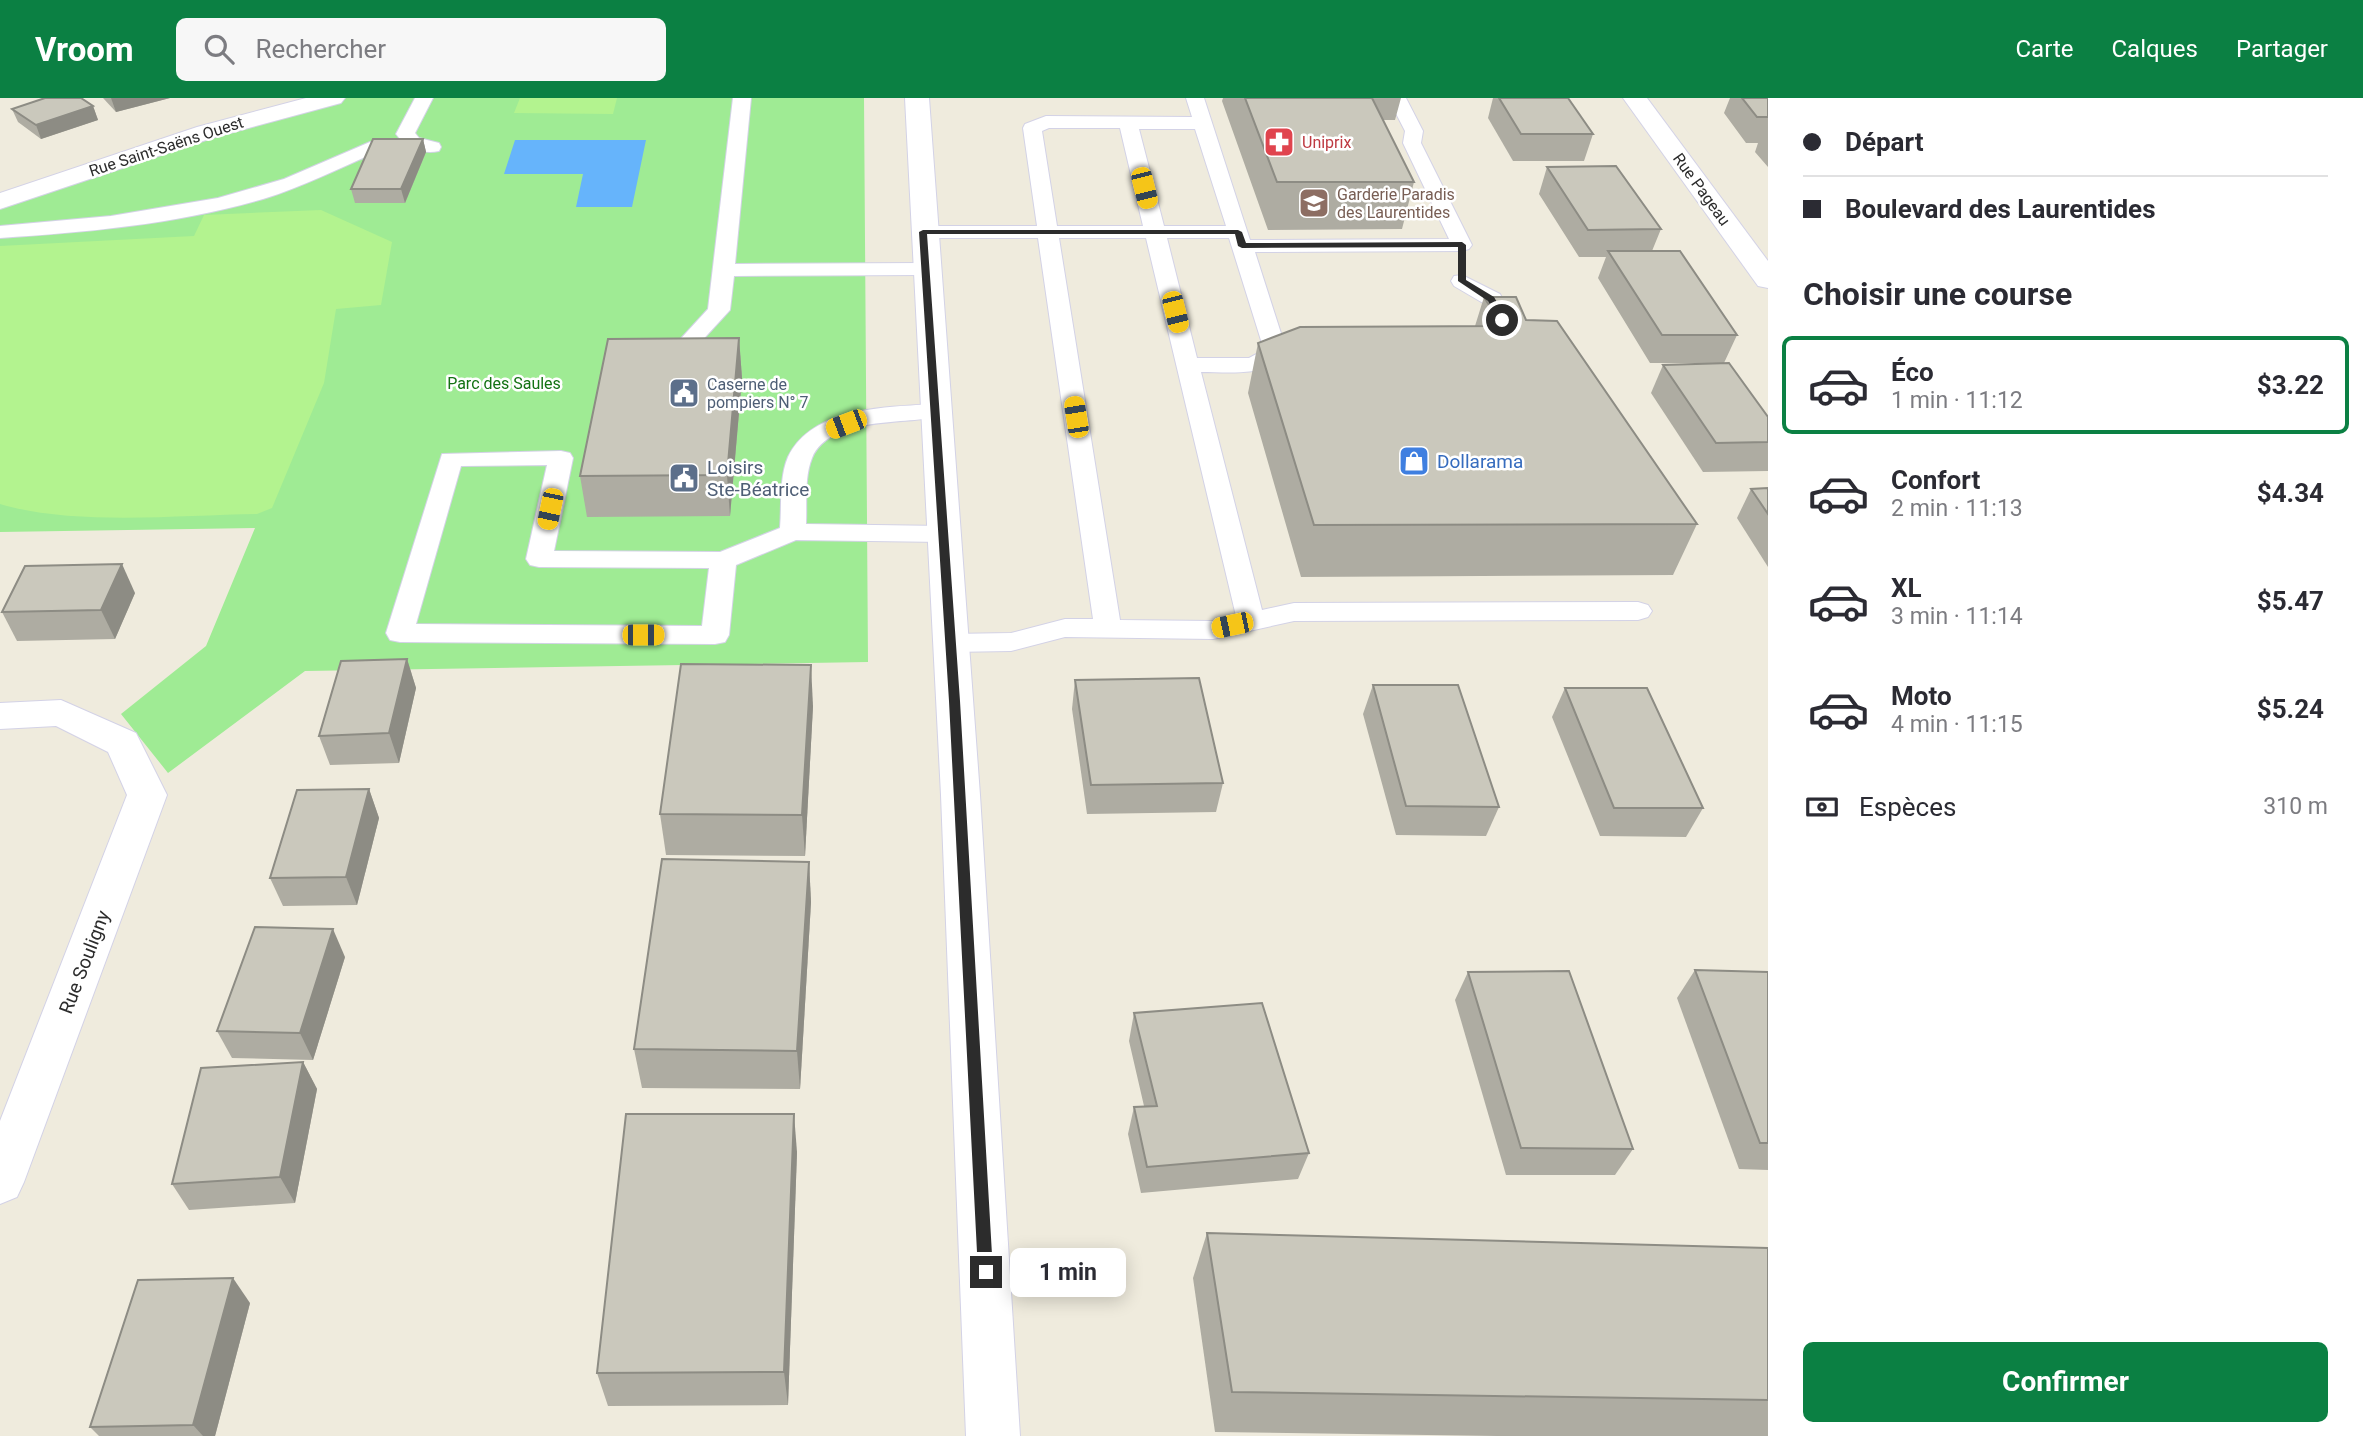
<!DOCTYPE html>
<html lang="fr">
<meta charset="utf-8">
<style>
:root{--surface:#fff;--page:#f7f7f7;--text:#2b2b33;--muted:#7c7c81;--line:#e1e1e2;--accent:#0b8043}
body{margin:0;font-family:Roboto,sans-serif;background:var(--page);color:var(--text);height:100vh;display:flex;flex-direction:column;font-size:26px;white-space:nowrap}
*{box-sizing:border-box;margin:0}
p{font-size:23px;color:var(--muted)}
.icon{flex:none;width:38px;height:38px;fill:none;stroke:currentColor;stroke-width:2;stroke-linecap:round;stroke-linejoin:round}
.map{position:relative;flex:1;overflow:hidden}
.drawer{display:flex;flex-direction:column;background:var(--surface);width:595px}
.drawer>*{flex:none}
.top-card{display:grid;align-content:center;height:154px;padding:0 35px;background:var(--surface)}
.end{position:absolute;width:32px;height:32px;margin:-16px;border:9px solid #2c2c2c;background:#fff;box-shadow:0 0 0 4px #fff}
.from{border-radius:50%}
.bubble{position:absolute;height:49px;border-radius:10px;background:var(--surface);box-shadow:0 4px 18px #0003;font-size:23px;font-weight:700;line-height:49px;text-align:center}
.car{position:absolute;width:21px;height:42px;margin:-21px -10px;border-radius:9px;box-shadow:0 0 5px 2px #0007;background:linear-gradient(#f5c518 24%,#345 0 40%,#f5c518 0 76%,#345 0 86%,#f5c518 0)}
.top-card b{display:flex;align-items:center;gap:24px;height:66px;font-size:26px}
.top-card b+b{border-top:2px solid var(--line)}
.top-card i{width:18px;height:18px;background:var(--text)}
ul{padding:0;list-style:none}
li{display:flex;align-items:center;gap:21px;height:98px;margin:0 14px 10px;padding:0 21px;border:4px solid transparent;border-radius:10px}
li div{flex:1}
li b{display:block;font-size:26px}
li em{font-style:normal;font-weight:700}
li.on{border-color:var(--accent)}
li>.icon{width:63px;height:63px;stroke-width:1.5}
h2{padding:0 35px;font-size:32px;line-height:84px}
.pay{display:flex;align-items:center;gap:18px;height:77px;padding:0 35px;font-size:26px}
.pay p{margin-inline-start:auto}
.primary-button{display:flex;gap:14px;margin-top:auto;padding:14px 35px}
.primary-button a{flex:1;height:80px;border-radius:10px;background:var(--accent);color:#fff;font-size:28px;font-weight:700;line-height:80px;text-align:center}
header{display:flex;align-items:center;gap:42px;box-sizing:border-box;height:98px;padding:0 35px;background:var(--accent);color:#fff}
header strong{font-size:33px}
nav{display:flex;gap:38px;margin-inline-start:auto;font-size:24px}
.search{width:490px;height:63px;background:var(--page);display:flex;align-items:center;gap:18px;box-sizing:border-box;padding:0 24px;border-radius:10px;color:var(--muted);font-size:26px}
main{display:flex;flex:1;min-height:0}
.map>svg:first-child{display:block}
</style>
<header>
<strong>Vroom</strong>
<div class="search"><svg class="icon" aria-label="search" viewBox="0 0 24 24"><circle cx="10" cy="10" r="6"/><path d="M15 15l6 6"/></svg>Rechercher</div>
<nav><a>Carte</a><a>Calques</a><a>Partager</a></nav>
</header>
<main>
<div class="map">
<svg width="1768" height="1338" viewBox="0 0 1768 1338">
<rect width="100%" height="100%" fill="#efebdd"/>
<polygon fill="#9feb94" points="333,0 864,0 868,564 305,573 168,675 121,616 206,548 255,430 0,434 0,103"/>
<g fill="#b3f38f">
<polygon points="520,0 617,0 613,16 514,15"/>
<path d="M321 112 392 144 381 207 336 211 324 285 272 410 257 416C180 417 73 428 0 406V148L194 138 204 117Z"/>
</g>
<polygon fill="#66b4fb" points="515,42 646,42 632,109 576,109 583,76 504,76"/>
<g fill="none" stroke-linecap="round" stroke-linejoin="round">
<g stroke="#d3d2e6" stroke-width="2">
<g id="lane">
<path d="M415 0H433L415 35 419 40 439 45 441 49 439 53C422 57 405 49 396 36Z"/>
<polygon points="733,0 751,0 735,166 925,165 932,167 936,171 932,175 925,177 734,178 730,212 697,248 692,277 689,282 673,282 670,277 675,247 708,211"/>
<path d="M1186 0H1204L1250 142 1449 141 1403 45 1405 33 1388 0H1406L1423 33 1421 45 1472 147 1469 151 1462 153 1255 154 1287 254C1269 280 1228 274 1201 274L1262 512 1294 505 1638 504 1648 507 1652 513 1648 519 1638 522 1294 523 1213 541 1065 539 1011 553 951 554 941 552 937 545 941 538 951 536 1011 535 1065 521H1093L1038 140H923L916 138 913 134 916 130 923 128H1037L1023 30 1025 26 1046 18 1192 19ZM1049 30H1120L1143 128H1057L1042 33ZM1139 31H1195L1226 128H1164ZM1059 140H1146L1236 518 1213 523 1120 522ZM1167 140H1229L1264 252 1249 260H1197Z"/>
<path d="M370 44 377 46 379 50 377 54C339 70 303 89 263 101 178 126 89 134 0 140V128L111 118 218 100 284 81Z"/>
<polygon points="1462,177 1500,196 1519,233 1516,238 1500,238 1483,205 1454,188 1451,183 1454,178"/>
<path d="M935 306 943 308 947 313 943 318C907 327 830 317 812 360 804 380 807 405 806 426L943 428 952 430 956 436 952 442 943 444 796 442 736 467 729 537 725 544 715 546 400 544 390 542 386 535 442 356 561 353 570 355 573 360 554 453 720 454 780 430C782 407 779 380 788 359 812 309 887 309 935 306ZM547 367 526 461 530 467 539 469 709 470 702 528 416 526 461 368Z"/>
</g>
</g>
<g stroke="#d3d2e6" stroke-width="2">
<g id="street">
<polygon points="306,0 345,0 341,5 215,39 0,111 0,95 197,29"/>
<polygon points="1623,0 1647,0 1768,163 1768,190 1758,188"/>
<polygon points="61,602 136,635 167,697 24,1084 17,1099 0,1106 0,1023 127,697 108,654 56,628 0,631 0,605"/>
</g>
</g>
<g stroke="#d3d2e6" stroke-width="2">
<polygon id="secondary" points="905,0 929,0 980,697 1020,1338 966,1338 941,697"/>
</g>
<use href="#lane" fill="#fff" fill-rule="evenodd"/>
<use href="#street" fill="#fff" fill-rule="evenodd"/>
<use href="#secondary" fill="#fff" fill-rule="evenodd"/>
</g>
<g fill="#aeaca2">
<polygon points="103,0 170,0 116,14"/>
<polygon points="1223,0 1401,0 1395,22 1383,22 1414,84 1402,131 1268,132 1222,3"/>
<polygon points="1493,0 1568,0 1593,36 1584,63 1513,63 1488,20"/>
<polygon points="1730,0 1768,0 1768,69 1755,54 1758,45 1746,45 1724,15"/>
<polygon points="93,8 98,22 41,41 18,24 12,11"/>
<polygon points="423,41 426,54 405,105 355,105 351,91"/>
<polygon points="1547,69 1661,131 1652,153 1737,237 1724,265 1650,265 1598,180 1606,159 1579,159 1539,96"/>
<polygon points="1484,199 1526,222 1697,426 1673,477 1301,479 1248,295 1258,245 1475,228"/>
<polygon points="739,240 742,280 730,418 587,419 580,378"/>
<polygon points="1663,267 1768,319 1768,373 1703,374 1651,295"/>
<polygon points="1768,390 1768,469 1737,420 1751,391"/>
<polygon points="135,495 115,541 17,543 2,514"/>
<polygon points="407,561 416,590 399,665 330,667 319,638"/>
<polygon points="1075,582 1223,685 1216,714 1087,716 1072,611"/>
<polygon points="1373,587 1499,709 1486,738 1396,737 1363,616"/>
<polygon points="1565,590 1703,710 1686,739 1600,738 1552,619"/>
<polygon points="813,608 805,758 666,757 660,716"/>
<polygon points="369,691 379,720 357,807 283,808 270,780"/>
<polygon points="809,764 811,804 800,991 642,990 634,951"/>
<polygon points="345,859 313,962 232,960 217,933"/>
<polygon points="1695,872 1768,874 1768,1072 1739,1071 1677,900"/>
<polygon points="1468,874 1633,1051 1615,1077 1506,1077 1455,902"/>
<polygon points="1134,915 1309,1055 1298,1081 1141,1095 1128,1036 1134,1009 1144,1008 1129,943"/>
<polygon points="303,964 317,991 295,1105 189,1112 172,1086"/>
<polygon points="797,1054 788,1307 608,1308 597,1275"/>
<polygon points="1207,1135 1768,1150 1768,1338 1497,1338 1215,1334 1193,1180"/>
<polygon points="250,1205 215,1338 99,1338 90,1329"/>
</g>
<g fill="#8d8c84">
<polygon points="111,0 170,0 116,14"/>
<polygon points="93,8 98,22 41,41 36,27"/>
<polygon points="423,41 426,54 405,105 401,91"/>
<polygon points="739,240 742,280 730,418 727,377"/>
<polygon points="122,466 135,495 115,541 101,512"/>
<polygon points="407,561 416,590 399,665 389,635"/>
<polygon points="811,567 813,608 805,758 802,717"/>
<polygon points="369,691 379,720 357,807 346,779"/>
<polygon points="809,764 811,804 800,991 797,953"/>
<polygon points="333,831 345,859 313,962 300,935"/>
<polygon points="303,964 317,991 295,1105 280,1079"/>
<polygon points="794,1016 797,1054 788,1307 784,1274"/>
<polygon points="233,1180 250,1205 215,1338 203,1338 193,1327"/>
</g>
<g fill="#cac8bc" stroke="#8d8c84" stroke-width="2">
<polygon points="45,0 81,0 93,8 36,27 12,11"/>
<polygon points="1245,0 1372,0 1414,84 1277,84"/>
<polygon points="1499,0 1568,0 1593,36 1521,36"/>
<polygon points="1742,0 1768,0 1768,19 1757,19"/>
<polygon points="373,41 423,41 401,91 351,91"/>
<polygon points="1616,68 1661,131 1588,132 1547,69"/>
<polygon points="1608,153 1680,153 1737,237 1662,237"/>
<polygon points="1484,199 1516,199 1526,222 1557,223 1697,426 1314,427 1258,245 1300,229 1502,228"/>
<polygon points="739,240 727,377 580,378 608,241"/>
<polygon points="1729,265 1768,319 1768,344 1716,345 1663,267"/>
<polygon points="1768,390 1768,416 1751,391"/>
<polygon points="122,466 101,512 2,514 25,468"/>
<polygon points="407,561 389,635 319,638 341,563"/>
<polygon points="681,566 811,567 802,717 660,716"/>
<polygon points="1199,580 1223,685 1091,687 1075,582"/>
<polygon points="1373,587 1458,587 1499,709 1406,708"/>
<polygon points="1565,590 1647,590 1703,710 1614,710"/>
<polygon points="369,691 346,779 270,780 297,692"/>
<polygon points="662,761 809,764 797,953 634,951"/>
<polygon points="255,829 333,831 300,935 217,933"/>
<polygon points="1695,872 1768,874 1768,1045 1760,1045"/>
<polygon points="1569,873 1633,1051 1521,1050 1468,874"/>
<polygon points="1262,905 1309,1055 1147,1069 1134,1009 1157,1008 1134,915"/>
<polygon points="303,964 280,1079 172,1086 201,970"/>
<polygon points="626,1016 794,1016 784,1274 597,1275"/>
<polygon points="1207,1135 1768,1150 1768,1302 1232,1294"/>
<polygon points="233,1180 193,1327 90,1329 138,1182"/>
</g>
<polygon fill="#2c2c2c" points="923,132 1238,132 1242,134 1246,145 1462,144 1466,147 1466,182 1494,199 1507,222 1499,224 1488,203 1458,183 1458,149 1242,150 1238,148 1235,136 927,136 960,603 993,1174 991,1179 986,1181 981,1179 978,1174 949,603 919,134"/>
<defs>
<g id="pharmacy-square" transform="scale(1.575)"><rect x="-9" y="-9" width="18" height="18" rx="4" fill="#e0444e" stroke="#fff"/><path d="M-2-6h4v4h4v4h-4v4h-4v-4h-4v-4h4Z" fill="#fff"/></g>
<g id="school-square" transform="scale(1.575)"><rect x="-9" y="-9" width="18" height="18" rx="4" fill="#8d6e63" stroke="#fff"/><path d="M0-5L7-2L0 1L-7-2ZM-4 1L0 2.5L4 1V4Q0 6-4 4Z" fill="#fff"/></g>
<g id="civic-square" transform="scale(1.575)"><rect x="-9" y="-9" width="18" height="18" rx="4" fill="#5c6f8a" stroke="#fff"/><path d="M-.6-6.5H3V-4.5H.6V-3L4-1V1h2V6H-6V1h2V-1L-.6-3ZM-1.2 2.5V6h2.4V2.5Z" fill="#fff"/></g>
<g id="shop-square" transform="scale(1.575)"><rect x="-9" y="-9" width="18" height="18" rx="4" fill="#3f7fe0" stroke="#fff"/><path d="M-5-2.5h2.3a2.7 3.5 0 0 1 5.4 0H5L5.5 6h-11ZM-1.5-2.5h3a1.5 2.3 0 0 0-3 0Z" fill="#fff"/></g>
</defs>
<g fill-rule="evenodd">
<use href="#pharmacy-square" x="1279" y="44"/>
<use href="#school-square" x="1314" y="105"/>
<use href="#civic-square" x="684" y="295"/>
<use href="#shop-square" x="1414" y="363"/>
<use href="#civic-square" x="684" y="380"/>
</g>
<g text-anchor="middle" stroke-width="5" stroke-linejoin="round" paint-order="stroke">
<g font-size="16" fill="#be3a42" stroke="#fff" text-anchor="start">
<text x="1302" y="50">Uniprix</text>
</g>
<g font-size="16" fill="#2c2c2c" stroke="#fff">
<text transform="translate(166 48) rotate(-18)" y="6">Rue Saint-Saëns Ouest</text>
<text transform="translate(1702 91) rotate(54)" y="6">Rue Pageau</text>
</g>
<g font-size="16" fill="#785e54" stroke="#fff" text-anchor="start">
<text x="1337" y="102">Garderie Paradis<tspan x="1337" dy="18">des Laurentides</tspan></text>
</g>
<g font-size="16" fill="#137213" stroke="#fff">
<text x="504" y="291">Parc des Saules</text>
</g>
<g font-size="16" fill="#4e5e75" stroke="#fff" text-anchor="start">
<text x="707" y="292">Caserne de<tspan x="707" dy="18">pompiers N° 7</tspan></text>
</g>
<g font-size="19" fill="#366cbe" stroke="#fff" text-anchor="start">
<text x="1437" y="370">Dollarama</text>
</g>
<g font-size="19" fill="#4e5e75" stroke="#fff" text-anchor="start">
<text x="707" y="376">Loisirs<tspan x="707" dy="22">Ste-Béatrice</tspan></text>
</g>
<g font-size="19" fill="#2c2c2c" stroke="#fff">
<text transform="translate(84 864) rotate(-69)" y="7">Rue Souligny</text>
</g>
</g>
</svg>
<i class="end from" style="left:1502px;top:222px"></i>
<i class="end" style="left:986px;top:1174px"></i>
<div class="bubble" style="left:1010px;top:1150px;width:116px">1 min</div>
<i class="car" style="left:1144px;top:90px;rotate:166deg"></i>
<i class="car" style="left:1175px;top:214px;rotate:166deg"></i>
<i class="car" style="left:1076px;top:319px;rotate:351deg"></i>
<i class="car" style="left:846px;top:326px;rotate:249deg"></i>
<i class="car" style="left:550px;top:411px;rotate:192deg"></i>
<i class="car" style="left:1232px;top:527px;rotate:258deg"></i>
<i class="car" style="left:643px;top:537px;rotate:90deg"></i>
</div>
<section class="drawer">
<div class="top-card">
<b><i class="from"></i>Départ</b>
<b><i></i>Boulevard des Laurentides</b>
</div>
<h2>Choisir une course</h2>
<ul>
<li class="on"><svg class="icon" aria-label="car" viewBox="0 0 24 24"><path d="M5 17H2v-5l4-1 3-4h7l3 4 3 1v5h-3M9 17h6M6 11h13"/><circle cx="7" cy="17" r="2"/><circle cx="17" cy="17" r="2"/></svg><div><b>Éco</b><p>1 min · 11:12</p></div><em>$3.22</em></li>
<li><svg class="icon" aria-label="car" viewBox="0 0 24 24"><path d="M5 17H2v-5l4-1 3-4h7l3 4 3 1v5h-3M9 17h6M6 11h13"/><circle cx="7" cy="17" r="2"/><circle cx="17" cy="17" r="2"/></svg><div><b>Confort</b><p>2 min · 11:13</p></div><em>$4.34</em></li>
<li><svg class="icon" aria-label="car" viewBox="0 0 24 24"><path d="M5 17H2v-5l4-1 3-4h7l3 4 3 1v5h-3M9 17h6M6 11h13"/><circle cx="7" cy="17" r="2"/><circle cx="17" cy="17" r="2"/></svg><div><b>XL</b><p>3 min · 11:14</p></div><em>$5.47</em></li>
<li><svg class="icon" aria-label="car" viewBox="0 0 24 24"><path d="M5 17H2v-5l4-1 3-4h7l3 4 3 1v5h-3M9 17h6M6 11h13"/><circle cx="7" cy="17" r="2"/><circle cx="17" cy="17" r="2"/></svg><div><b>Moto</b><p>4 min · 11:15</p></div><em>$5.24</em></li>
</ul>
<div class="pay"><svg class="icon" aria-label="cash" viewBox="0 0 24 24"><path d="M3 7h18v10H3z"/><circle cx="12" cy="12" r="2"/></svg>Espèces<p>310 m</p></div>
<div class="primary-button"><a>Confirmer</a></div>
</section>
</main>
